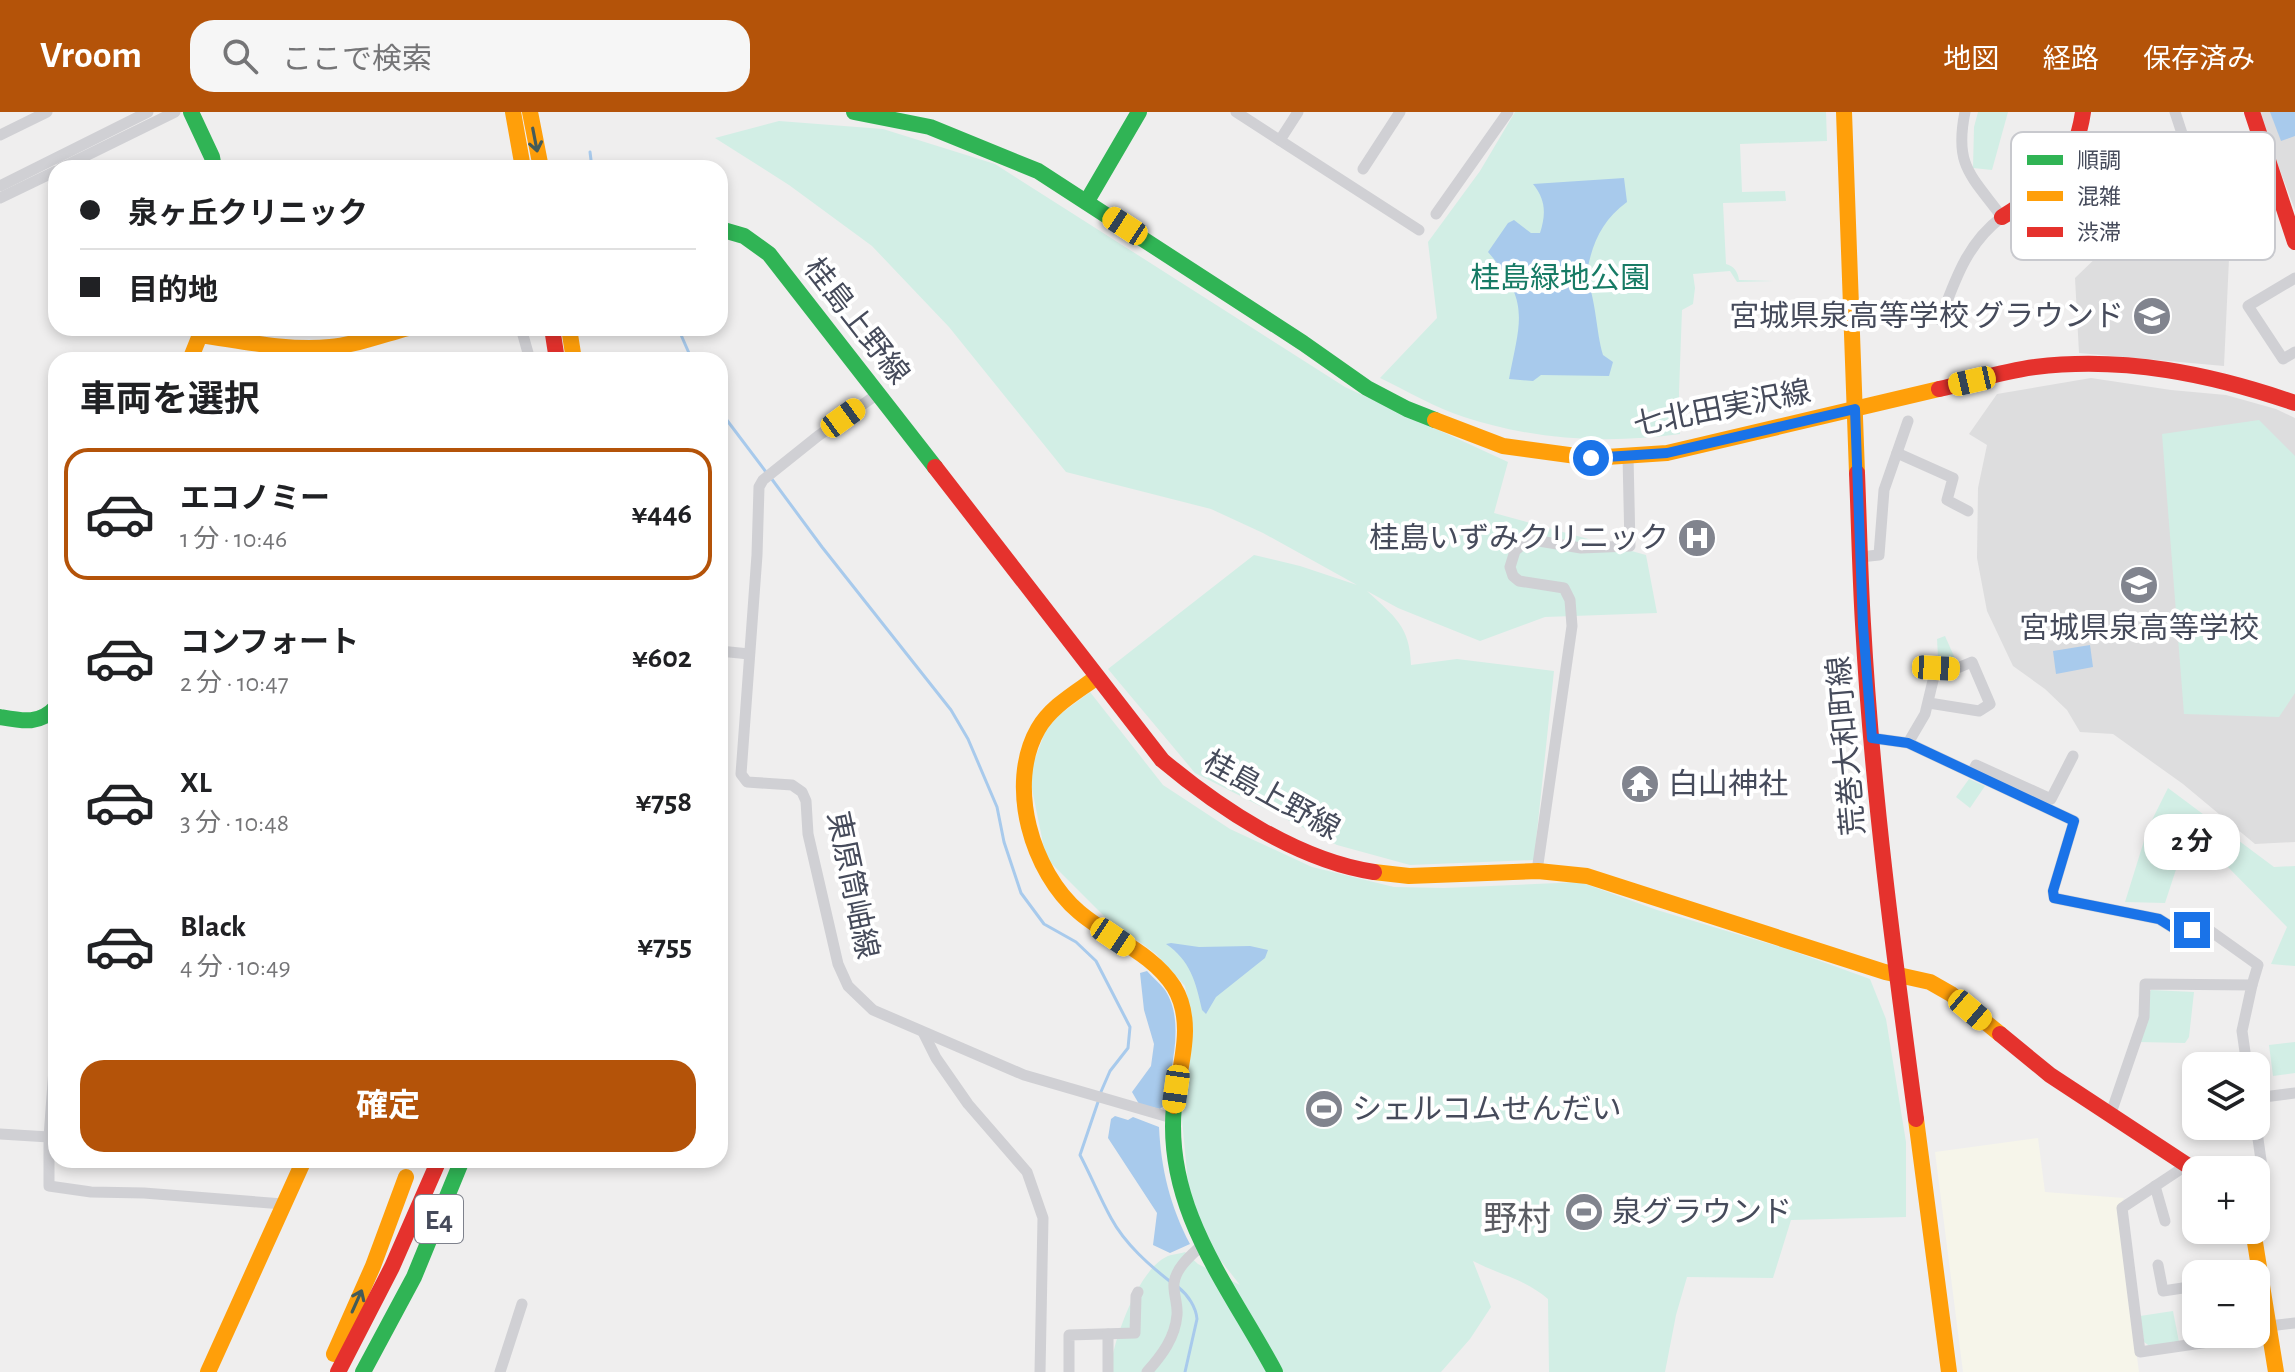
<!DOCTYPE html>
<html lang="ja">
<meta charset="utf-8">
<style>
:root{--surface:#fff;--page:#f6f6f6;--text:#202124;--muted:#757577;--line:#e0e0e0;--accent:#b45309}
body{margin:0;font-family:"Alegreya Sans","Noto Sans JP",sans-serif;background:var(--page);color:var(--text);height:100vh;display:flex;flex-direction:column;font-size:30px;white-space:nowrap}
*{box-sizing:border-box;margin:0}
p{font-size:26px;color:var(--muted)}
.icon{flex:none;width:44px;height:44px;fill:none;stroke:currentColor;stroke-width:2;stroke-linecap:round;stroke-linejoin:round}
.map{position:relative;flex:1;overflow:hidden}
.side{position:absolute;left:48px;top:240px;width:680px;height:816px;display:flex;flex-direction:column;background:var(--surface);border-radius:24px;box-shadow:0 4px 12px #0003}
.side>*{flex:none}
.banner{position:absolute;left:48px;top:48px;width:680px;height:176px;border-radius:24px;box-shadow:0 4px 12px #0003;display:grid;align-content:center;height:176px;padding:0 32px;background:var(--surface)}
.tools{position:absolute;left:2182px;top:940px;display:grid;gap:16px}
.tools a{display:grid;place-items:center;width:88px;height:88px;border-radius:16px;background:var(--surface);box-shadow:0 4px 12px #0003;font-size:40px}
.end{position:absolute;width:36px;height:36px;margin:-18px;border:10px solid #1a73e8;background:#fff;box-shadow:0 0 0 4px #fff}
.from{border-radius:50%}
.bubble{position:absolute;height:56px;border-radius:24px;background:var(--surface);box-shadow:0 4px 12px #0003;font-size:26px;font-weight:700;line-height:56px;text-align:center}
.car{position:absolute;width:24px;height:48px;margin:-24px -12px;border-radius:10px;box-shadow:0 0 6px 2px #0007;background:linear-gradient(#f5c518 24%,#345 0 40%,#f5c518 0 76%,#345 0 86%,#f5c518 0)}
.banner b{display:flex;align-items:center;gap:28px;height:76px;font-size:30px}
.banner b+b{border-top:2px solid var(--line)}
.banner i{width:20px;height:20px;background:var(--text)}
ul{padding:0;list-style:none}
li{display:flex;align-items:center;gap:24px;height:132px;margin:0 16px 12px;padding:0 16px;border:4px solid transparent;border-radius:24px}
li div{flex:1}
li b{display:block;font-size:30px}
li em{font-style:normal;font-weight:700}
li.selected{border-color:var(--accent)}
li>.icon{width:72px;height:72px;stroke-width:1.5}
h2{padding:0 32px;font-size:36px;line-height:96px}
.primary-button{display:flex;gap:16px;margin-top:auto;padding:16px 32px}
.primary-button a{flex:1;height:92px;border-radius:24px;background:var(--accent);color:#fff;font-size:32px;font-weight:700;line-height:92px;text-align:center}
header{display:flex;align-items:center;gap:48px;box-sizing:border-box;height:112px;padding:0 40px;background:var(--accent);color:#fff}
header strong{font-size:38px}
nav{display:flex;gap:44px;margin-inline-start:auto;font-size:28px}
.search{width:560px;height:72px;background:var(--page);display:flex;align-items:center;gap:20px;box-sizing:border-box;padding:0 28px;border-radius:24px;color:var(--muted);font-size:30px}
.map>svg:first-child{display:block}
</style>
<header>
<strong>Vroom</strong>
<div class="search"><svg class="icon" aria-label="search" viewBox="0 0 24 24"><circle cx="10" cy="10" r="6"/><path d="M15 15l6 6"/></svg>ここで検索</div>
<nav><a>地図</a><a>経路</a><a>保存済み</a></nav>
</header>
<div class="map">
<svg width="2295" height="1260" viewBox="0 0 2295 1260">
<rect width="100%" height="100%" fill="#efeeee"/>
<polygon fill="#f6f5ea" points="2038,1026 2045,1080 2124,1086 2117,1097 2139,1260 1963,1260 1935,1040"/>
<g fill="#ddddde">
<polygon points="2258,0 2295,0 2295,98"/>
<polygon points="2209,95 2229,147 2224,254 2079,241 2075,166 2127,116"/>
<polygon points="2091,266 2171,278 2226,283 2276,297 2295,306 2295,730 2255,732 2183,672 2113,622 2080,620 2067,598 2045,577 2013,554 1987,499 1977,446 1978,376 1987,333 1969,322 1997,282"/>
</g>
<g fill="#d2eee5">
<path d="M1515 0H1826L1827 29 1740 32 1742 80 1785 79 1786 89 1723 91 1726 152C1734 154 1738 160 1739 168L1774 169 1737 170 1730 159 1693 162 1695 176 1693 192 1682 198 1679 280 1680 322C1608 332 1534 328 1464 305 1436 296 1407 279 1380 266L1437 206 1428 130 1480 59Z"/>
<polygon points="1978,0 2008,0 1992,58 1973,56 1974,15"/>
<path d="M779 9 883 17 995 52 1345 275 1508 350 1494 401 1646 443 1657 501 1545 505 1480 529 1398 496 1367 479C1394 504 1410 514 1411 553L1457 547 1554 559 1534 748 1410 753 1337 733 1195 661 1108 557 1254 443 1300 454 1357 473 1263 421 1211 397 1066 360 949 215 872 134 789 73 715 26Z"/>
<polygon points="2259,308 2295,344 2295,581 2279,605 2184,602 2162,322"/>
<polygon points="1945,524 1957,551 1945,551 1938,545 1937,527"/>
<path d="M1090 580 1163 673 1230 717 1312 755 1394 775 1444 776 1580 770 1657 798 1787 837 1870 867 1886 907 1906 1030V1105L1791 1108 1773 1166 1687 1165 1676 1203 1665 1260H1549L1548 1187C1525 1167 1500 1163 1473 1149L1491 1195 1470 1227 1441 1260H1110C1112 1231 1138 1158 1166 1145 1171 1142 1179 1142 1185 1140L1198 1152 1240 1173 1206 1130 1188 1071 1181 997 1189 961 1191 904 1185 874 1156 842 1104 804 1046 746 1029 662 1046 618 1059 603Z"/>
<polygon points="1969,667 1985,674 1970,696 1956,685"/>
<polygon points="2168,676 2274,755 2295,754 2295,854 2271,852 2287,815 2223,750 2186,727 2165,791 2125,790 2148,716"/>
<polygon points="2151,878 2194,880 2189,925 2185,931 2139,930 2148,883"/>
<polygon points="2295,930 2295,961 2273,964 2269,933"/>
<polygon points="2173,1199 2179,1230 2151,1235 2144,1230 2140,1204"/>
</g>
<g fill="#a8caec">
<polygon points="2270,0 2295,0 2295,24 2281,29"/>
<path d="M1624 66 1627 90C1600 110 1591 134 1586 166 1596 185 1596 220 1603 243L1613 250 1609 264 1541 263 1533 269 1509 267C1520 209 1531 190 1488 140L1508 111 1514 108 1531 121H1540C1546 102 1546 88 1533 72Z"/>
<polygon points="2090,533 2093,555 2056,562 2053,539"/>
<path d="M1171 831 1199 835 1250 834 1268 838 1265 846 1216 885 1206 902 1202 898C1196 870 1190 848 1166 832Z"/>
<path d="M1147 859C1152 865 1160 871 1165 878 1186 910 1170 958 1165 992L1160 997 1139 992 1132 980 1151 954 1154 932 1144 898 1140 861Z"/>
<path d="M1115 1004 1128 1008 1133 1005 1159 1015C1161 1057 1170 1094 1190 1132L1170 1141 1153 1133 1157 1101 1108 1026 1111 1007Z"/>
</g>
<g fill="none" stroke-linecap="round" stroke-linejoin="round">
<g stroke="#a8caec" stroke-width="3">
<polyline points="590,40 592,56"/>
<polyline points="678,216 692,248"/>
<polyline points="720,299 766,360"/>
<polyline points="771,366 822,435 951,598 968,627 997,695 1004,730 1021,781 1044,812 1076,830 1096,849 1130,915 1128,936 1110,959 1100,982"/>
<path d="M1098 990 1080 1043C1091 1064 1100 1086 1111 1106 1125 1132 1149 1153 1172 1171"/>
<path d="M1178 1175C1188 1183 1196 1195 1197 1207L1185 1260"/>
</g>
<g stroke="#d0d0d4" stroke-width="11">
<polyline points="1236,0 1419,118"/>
<polyline points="2175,0 2190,46 2260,25"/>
<polyline points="0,23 47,0"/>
<polyline points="1280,28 1298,0"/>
<polyline points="61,56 175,0"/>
<polyline points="1363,57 1400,0"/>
<polyline points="0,74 148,0"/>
<polyline points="0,86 56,59"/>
<polyline points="1436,102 1508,0"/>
<polyline points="2295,166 2248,194 2283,247 2295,240"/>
<path d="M1940 208C1955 168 1967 131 2002 105 1971 63 1954 54 1965 0"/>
<polyline points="521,216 530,248"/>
<polyline points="879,281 818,324 763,368 759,375 757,443 741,662 747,670 792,673 802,680 806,689 808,722 838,852 848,874 873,898 1024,963 1172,1006"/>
<polyline points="1897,341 1953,366 1947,388 1968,399"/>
<polyline points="1860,445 1879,443 1884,378 1908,309"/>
<polyline points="720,539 749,542"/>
<polyline points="1872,626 1908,631 2074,709 2053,779 2054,786 2159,807 2175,817 2209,818 2258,853 2252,873"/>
<polyline points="1908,631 1925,602 1936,556 1955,557 1972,550 1990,592 1979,599 1929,591"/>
<polyline points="1972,661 1976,653 2051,687 2073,644"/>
<polyline points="1537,759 1572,514 1570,488 1564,476 1519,469 1513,464 1510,455 1515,439 1524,431 1533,428 1581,436 1630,434 1628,344"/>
<polyline points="924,922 936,946 968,992 1027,1060 1043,1106 1040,1260"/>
<polyline points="56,930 49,1025 49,1074 91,1080 144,1081 283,1092"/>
<polyline points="2256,986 2295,981"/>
<polyline points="2111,1001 2144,905 2145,872 2252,873 2242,919 2247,954"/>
<polyline points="2256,1013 2262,1055 2256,1076"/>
<polyline points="0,1022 49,1025"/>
<polyline points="2187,1053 2122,1096 2140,1240 2270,1221"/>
<polyline points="2155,1074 2165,1109"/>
<polyline points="2158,1153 2163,1179 2196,1174"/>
<polyline points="2269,1214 2295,1211"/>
<polyline points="500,1260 522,1192"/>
<polyline points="1069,1260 1069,1223 1135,1221 1136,1184 1138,1180"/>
<polyline points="1108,1260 1108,1222"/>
<path d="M1147 1260C1162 1243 1175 1226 1177 1203 1178 1192 1173 1181 1174 1171 1176 1156 1190 1144 1200 1135"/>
</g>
<g stroke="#30b455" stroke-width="16">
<polyline points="191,0 212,45 214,56"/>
<polyline points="854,0 930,15 1038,59 1303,231 1367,276 1407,297 1435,308"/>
<polyline points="1087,89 1139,0"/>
<polyline points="720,117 744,124 769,142 935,355"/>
<path d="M0 605C22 609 40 613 56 595"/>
<path d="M1174 994C1164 1097 1229 1174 1275 1260"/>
<polyline points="363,1260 414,1165 462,1048"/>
</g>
<g stroke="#ff9f0a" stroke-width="16">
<polyline points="513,0 523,56"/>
<polyline points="530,0 541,56"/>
<polyline points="1844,0 1857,361"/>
<polyline points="569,216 574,248"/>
<path d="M190 248 200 223C243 229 286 239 330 235 356 233 382 223 408 216"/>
<polyline points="1435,308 1503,334 1591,346 1667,341 1939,277"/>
<path d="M1097 565C1077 580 1051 594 1038 617 1006 673 1032 760 1079 800 1109 826 1152 840 1174 875 1196 911 1179 956 1174 994"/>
<polyline points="1374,760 1409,764 1538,759 1587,764 1885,860 1930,870 1951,882 2000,922"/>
<polyline points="1916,1007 1949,1260"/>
<polyline points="2253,1118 2276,1260"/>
<polyline points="334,1242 373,1154 406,1065"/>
<polyline points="208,1260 304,1048"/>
</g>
<g stroke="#e5322d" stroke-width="16">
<polyline points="2252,0 2295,130"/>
<path d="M2002 105C2048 77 2075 55 2083 0"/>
<polyline points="552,216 557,248"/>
<path d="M1939 277C1970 270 2003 259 2035 255 2124 244 2211 262 2295 291"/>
<path d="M935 355 1162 648C1219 696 1299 749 1374 760"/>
<path d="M1857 361C1859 411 1860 462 1863 512 1872 678 1894 843 1916 1007"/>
<polyline points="2000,922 2050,963 2196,1059"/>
<polyline points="338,1260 392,1155 439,1048"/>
</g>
</g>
<defs><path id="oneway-shaft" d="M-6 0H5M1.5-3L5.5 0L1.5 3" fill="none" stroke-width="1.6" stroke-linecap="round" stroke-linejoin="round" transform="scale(2)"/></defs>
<g stroke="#435b5a">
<use href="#oneway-shaft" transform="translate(535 28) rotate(79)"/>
<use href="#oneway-shaft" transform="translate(357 1189) rotate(-66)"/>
</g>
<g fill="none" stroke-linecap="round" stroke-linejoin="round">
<polyline stroke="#1a73e8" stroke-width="10" points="1591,346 1667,341 1855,297 1863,514 1872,626 1908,631 2074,709 2053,779 2054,786 2159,807 2175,817 2192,818"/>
</g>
<defs>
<g id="school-disc" transform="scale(2)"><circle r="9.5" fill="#81848e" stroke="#fff"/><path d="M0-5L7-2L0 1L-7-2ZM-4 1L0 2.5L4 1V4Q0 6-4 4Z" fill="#fff"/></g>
<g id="hospital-disc" transform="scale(2)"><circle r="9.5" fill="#81848e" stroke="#fff"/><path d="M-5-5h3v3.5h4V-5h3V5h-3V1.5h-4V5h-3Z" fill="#fff"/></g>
<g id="temple-disc" transform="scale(2)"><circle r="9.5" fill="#81848e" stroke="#fff"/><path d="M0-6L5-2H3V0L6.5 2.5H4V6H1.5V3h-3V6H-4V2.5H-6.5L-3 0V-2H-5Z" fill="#fff"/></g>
<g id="stadium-disc" transform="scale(2)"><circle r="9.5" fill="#81848e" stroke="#fff"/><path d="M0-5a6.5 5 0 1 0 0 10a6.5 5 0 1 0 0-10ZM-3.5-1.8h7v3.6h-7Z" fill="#fff"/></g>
</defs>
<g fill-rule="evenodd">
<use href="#school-disc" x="2152" y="204"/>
<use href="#hospital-disc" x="1697" y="426"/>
<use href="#school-disc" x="2139" y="473"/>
<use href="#temple-disc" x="1640" y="672"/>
<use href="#stadium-disc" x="1324" y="997"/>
<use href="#stadium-disc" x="1584" y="1100"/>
</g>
<g text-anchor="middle" stroke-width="8" stroke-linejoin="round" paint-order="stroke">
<rect fill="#fff" stroke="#7e818c" stroke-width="2" x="415" y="1083" width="48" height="48" rx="6"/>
<g font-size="28" font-weight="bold" fill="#464b5b">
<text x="439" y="1117">E4</text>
</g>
<g font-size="30" fill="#177b65" stroke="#fff">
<text x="1560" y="176">桂島緑地公園</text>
</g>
<g font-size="30" fill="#464b5b" stroke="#fff" text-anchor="start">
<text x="2124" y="214" text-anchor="end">宮城県泉高等学校 グラウンド</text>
<text x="1669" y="436" text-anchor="end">桂島いずみクリニック</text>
<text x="2139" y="526" text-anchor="middle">宮城県泉高等学校</text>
<text x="1668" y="682">白山神社</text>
<text x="1352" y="1007">シェルコムせんだい</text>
<text x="1612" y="1110">泉グラウンド</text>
</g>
<g font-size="30" fill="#464b5b" stroke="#fff">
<text transform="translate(857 209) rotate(52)" y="10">桂島上野線</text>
<text transform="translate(1722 296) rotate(-11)" y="10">七北田実沢線</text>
<text transform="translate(1846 634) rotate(-95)" y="10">荒巻大和町線</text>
<text transform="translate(1272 683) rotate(29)" y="10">桂島上野線</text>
<text transform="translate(853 773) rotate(78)" y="10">東原筒岫線</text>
</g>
<g font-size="34" fill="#5a5c62" stroke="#fff">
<text x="1517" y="1118">野村</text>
</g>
</g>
<rect x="2011" y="20" width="264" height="128" rx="12" fill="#fff" stroke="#c8c9ce" stroke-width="2"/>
<rect x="2027" y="43" width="36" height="10" fill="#30b455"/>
<rect x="2027" y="79" width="36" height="10" fill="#ff9f0a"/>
<rect x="2027" y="115" width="36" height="10" fill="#e5322d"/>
<g font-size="22" fill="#464b5b">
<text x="2077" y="56">順調</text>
<text x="2077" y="92">混雑</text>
<text x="2077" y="128">渋滞</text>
</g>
</svg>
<div class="tools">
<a><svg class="icon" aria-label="layers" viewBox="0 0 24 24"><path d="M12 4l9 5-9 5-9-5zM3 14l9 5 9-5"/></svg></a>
<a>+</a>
<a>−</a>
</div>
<i class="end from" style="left:1591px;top:346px"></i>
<i class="end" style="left:2192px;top:818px"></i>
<div class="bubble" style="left:2144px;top:702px;width:96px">2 分</div>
<i class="car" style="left:1125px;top:114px;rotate:303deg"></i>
<i class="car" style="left:1972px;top:269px;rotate:257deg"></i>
<i class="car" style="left:843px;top:306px;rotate:54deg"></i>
<i class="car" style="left:1936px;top:556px;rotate:93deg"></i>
<i class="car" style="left:1113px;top:825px;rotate:124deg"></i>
<i class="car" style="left:1970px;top:898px;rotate:130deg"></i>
<i class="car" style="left:1176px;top:977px;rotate:188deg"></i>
<div class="banner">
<b><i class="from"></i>泉ヶ丘クリニック</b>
<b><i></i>目的地</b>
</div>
<section class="side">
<h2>車両を選択</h2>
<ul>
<li class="selected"><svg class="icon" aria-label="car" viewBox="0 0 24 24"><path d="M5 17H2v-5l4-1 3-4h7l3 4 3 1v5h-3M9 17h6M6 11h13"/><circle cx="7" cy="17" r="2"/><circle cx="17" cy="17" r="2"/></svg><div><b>エコノミー</b><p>1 分 · 10:46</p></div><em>¥446</em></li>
<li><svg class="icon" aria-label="car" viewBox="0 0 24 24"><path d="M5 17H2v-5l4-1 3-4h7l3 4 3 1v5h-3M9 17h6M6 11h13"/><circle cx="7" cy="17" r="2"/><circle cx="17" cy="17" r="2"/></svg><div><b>コンフォート</b><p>2 分 · 10:47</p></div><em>¥602</em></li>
<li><svg class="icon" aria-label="car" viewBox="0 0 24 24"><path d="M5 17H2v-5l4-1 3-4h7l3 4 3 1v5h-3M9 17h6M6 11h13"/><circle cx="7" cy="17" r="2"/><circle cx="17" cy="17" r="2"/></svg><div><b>XL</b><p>3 分 · 10:48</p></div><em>¥758</em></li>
<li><svg class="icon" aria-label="car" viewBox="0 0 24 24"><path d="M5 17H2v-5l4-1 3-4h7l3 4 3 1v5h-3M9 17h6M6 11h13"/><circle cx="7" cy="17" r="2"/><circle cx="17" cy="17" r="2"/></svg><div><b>Black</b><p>4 分 · 10:49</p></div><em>¥755</em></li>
</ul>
<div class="primary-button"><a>確定</a></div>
</section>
</div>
